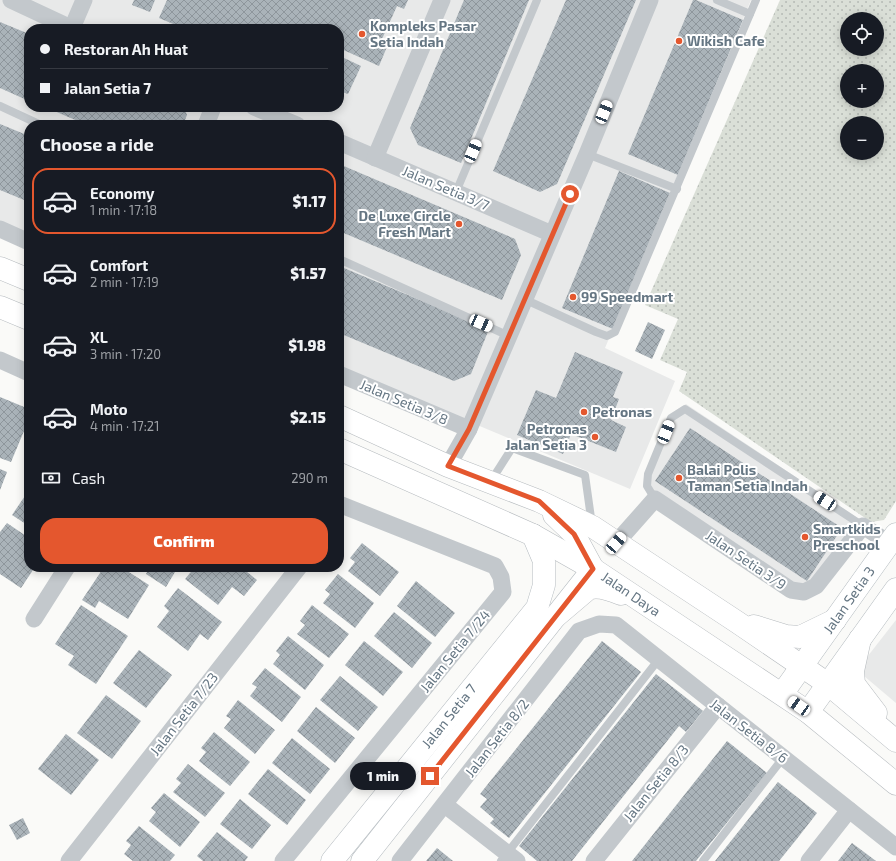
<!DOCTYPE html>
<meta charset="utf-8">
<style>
:root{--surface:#171b24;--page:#242831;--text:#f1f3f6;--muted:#9ea1a6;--line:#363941;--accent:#e4572e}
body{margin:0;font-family:"Exo 2",sans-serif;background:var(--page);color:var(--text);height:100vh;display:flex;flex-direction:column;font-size:15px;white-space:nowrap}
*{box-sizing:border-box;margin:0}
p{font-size:13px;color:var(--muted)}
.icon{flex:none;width:22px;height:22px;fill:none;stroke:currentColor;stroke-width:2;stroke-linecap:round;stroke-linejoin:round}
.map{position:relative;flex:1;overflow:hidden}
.panel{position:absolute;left:24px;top:120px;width:320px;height:452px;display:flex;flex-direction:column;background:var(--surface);border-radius:16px;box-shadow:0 2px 10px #0003}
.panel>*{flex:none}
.banner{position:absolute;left:24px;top:24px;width:320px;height:88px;border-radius:16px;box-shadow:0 2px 10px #0003;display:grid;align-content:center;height:88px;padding:0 16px;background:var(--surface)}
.tools{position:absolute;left:840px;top:12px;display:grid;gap:8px}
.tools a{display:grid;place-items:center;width:44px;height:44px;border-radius:50%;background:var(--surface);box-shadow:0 2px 10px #0003;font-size:20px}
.end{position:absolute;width:18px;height:18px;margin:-9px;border:5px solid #e4572e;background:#fff;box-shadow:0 0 0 2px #fff}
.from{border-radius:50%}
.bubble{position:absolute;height:28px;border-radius:14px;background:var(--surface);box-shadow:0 2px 10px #0003;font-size:13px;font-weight:800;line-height:28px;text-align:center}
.car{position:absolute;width:12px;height:24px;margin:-12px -6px;border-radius:5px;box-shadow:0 0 3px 1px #0007;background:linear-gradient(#fff 24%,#345 0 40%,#fff 0 76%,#345 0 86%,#fff 0)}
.banner b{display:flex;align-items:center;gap:14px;height:38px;font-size:15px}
.banner b+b{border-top:1px solid var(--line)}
.banner i{width:10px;height:10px;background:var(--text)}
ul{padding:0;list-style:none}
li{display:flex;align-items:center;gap:12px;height:66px;margin:0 8px 6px;padding:0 8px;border:2px solid transparent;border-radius:16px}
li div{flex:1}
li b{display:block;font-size:15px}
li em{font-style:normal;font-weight:800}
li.current{border-color:var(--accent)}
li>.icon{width:36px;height:36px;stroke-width:1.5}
h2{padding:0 16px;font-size:18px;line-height:48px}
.pay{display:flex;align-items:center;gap:10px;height:44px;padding:0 16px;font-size:15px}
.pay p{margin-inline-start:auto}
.button{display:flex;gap:8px;margin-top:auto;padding:8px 16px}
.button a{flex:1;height:46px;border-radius:16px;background:var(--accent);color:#fff;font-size:16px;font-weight:800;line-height:46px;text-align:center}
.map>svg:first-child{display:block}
</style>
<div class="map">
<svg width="896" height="861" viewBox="0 0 896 861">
<defs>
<pattern id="grass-dots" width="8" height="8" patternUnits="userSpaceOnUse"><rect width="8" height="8" fill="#dadfd7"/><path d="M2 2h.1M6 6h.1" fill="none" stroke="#b4b9b4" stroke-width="1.8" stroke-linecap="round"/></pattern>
<pattern id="building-cross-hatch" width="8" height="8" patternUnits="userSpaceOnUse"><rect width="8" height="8" fill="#aab3b9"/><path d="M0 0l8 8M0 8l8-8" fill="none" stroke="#8e969c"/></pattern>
</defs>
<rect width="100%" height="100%" fill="#fafaf8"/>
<g fill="#e8e9e9" fill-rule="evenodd">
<path d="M0 0H751L605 348 675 381 630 489 339 367V125H29V235L0 223ZM29 29H339V107H29Z"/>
<polygon points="686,404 871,527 804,598 655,507 643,486 644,477 668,415"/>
<polygon points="896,620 896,703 857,670"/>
</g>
<path fill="url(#grass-dots)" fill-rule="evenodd" d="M780 0H896V501L884 520 871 522 679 391 687 372 660 360 678 319 645 305ZM847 19H877V49H847ZM847 71H877V101H847ZM847 123H877V153H847Z"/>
<g fill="url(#building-cross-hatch)">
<polygon points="134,0 155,0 150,12 132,5"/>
<polygon points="167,0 408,0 404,9 397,6 382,39 389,42 379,66 339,48 339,29 185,29 159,18"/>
<polygon points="464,0 529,0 461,163 418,145 410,128"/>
<polygon points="566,0 636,0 557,184 540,192 493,171"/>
<polygon points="693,0 696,0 743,20 678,175 628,154"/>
<polygon points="0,22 29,34 29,101 0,88"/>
<polygon points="344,58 361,66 348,94 339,91 339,68"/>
<polygon points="45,107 184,107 187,115 183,125 87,125"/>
<polygon points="0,124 29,136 29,202 0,190"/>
<polygon points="339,164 515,239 521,255 502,300 339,231"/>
<polygon points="619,171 670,193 613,329 562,308"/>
<polygon points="339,266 489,329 471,374 454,381 339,333"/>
<polygon points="648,322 665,330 652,359 635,351"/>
<polygon points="575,352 623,372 613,397 619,399 611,420 626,427 616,452 571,434 563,454 517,435 536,390 556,398"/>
<polygon points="0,397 29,409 29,419 11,462 0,458"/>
<polygon points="690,428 842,528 807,581 655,481"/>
<polygon points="0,469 7,472 0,490"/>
<polygon points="29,490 29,526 12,515"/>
<polygon points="7,523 29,538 29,567 35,567 21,588 0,574 0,532"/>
<polygon points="362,543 399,572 380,596 348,571 355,562 350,558"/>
<polygon points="104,567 121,567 149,585 128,619 99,601 95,608 82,600"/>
<polygon points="144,567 178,567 166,587 146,574 148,570"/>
<polygon points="195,567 241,567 257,580 244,596 232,587 218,605 185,579"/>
<polygon points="338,574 374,603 355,628 323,603 330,594 325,590"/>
<polygon points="416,581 455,613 435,637 397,606"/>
<polygon points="178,588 222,622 208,640 200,634 188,651 157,627 169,611 164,606"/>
<polygon points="81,605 128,636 96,684 68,665 74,656 55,644"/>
<polygon points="312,605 349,634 329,658 297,634 305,625 300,621"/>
<polygon points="394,612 432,643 412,668 374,636"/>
<polygon points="288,636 324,665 305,690 273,664 280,655 276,651"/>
<polygon points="364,641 403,672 383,696 345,665"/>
<polygon points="602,641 641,672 509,838 490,823 494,819 480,807 487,799 480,794"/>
<polygon points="139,650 172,675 146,708 113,683"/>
<polygon points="265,668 301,697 282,722 250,696 257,687 252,684"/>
<polygon points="656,674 703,711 686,732 679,726 572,861 537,861 519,846"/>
<polygon points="340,676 378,707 358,731 320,700"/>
<polygon points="106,695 141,721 112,759 77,733"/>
<polygon points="238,700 275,730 255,754 224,728 231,719 226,716"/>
<polygon points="316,707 355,738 335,763 297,731"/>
<polygon points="214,732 250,762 230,786 199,761 206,752 201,748"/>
<polygon points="66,734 99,760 71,795 38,769"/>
<polygon points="292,738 330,769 310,794 272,763"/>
<polygon points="727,741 767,773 696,861 632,861"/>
<polygon points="188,764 225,793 205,817 173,792 181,783 176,779"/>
<polygon points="268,769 306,800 287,825 248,794"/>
<polygon points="778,782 817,813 796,840 779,861 715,861"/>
<polygon points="164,793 200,822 180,847 149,821 156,812 151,808"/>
<polygon points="240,799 271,825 252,849 220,824"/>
<polygon points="23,818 30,833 17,840 9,825"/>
<polygon points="139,826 175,855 170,861 133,861 124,854 131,845 126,841"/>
<polygon points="217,832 248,857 245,861 203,861 197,856"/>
<polygon points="852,843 876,861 838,861"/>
<polygon points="437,848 453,861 426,861"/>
</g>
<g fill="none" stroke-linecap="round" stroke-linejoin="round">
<g stroke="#b3babf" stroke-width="23">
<g id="secondary">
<polyline points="782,694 896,534"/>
<polyline points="808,712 896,589"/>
<polyline points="332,861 537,608 544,585 544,561 533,535"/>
<polyline points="362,861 593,569"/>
</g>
</g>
<g stroke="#b5babe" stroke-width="23">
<g id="primary">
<polyline points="0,268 29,280"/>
<polyline points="0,307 29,319"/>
<polyline points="339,416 448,466 539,501 593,527 737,622 828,684 896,741"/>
<polyline points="339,449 533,535 593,569 808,712 896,784"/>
<polyline points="554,515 574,534 593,569"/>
<path d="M555 617 588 589C598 585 611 590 621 594"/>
<polyline points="754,626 786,636 800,637 835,620"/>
<polyline points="860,639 853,671 854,684 876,713"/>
</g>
</g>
<g stroke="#c3c8cc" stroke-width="8">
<polyline points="717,0 750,14"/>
<polyline points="0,106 41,125"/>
<polyline points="587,154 677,189"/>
<polyline points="456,192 537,0"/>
<polyline points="339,259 509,336"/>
<polyline points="524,299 596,332 607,336 615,332 756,0"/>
<polyline points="491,481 512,448 585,475 592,525"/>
<polyline points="655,499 647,486 648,474 671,418 685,409 863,526"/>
<polyline points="501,861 659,659"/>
<polyline points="703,861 783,758"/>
</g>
<g stroke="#c3c8cc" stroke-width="17">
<polyline points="11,0 73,29"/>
<polyline points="72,28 84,0"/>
<polyline points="254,107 297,125"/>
<polyline points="206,125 213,107"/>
<polyline points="339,142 552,234"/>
<polyline points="375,158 442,0"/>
<polyline points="0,229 29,242"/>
<polyline points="0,360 29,373"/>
<polyline points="339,374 469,429"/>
<polyline points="448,466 469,429 587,154 650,0"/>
<polyline points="616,543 655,499 791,590 804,592 816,586 863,526 889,543"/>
<polyline points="34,619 67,567"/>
<polyline points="445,805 517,861"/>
<polyline points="69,861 299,567"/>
<polyline points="283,861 503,592 501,577 495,566 339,504"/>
<polyline points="400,861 579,631 599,624 616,625 896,847"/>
<polyline points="594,861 718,706"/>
<polyline points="809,861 849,810"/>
</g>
<use href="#secondary" stroke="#fff" stroke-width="22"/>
<use href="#primary" stroke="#fff" stroke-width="22"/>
</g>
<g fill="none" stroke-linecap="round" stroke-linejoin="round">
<polyline stroke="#e4572e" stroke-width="5" points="430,776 593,569 574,534 539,501 448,466 469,429 570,194"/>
</g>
<g fill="#e4572e" stroke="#fff" stroke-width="1.5">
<circle cx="362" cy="34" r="4"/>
<circle cx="679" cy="41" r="4"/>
<circle cx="459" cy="224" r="4"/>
<circle cx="573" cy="297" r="4"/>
<circle cx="584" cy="412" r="4"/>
<circle cx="595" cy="437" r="4"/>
<circle cx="679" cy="478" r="4"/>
<circle cx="805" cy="537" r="4"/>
</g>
<g text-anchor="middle" stroke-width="4" stroke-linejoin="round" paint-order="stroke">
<g font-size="14" font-weight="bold" fill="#657683" stroke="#fff" text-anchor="start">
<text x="370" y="31">Kompleks Pasar<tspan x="370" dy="16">Setia Indah</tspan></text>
<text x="687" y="46">Wikish Cafe</text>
<text x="451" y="221" text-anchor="end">De Luxe Circle<tspan x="451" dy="16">Fresh Mart</tspan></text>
<text x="581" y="302">99 Speedmart</text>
<text x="592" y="417">Petronas</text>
<text x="587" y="434" text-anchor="end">Petronas<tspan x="587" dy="16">Jalan Setia 3</tspan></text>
<text x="687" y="475">Balai Polis<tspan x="687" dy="16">Taman Setia Indah</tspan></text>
<text x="813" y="534">Smartkids<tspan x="813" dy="16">Preschool</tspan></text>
</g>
<g font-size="14" fill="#657683" stroke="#fff">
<text transform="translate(446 188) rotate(23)" y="5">Jalan Setia 3/7</text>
<text transform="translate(404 402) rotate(23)" y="5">Jalan Setia 3/8</text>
<text transform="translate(746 560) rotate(34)" y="5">Jalan Setia 3/9</text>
<text transform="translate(631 594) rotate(34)" y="5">Jalan Daya</text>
<text transform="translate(849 600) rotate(-55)" y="5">Jalan Setia 3</text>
<text transform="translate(455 651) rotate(-51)" y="5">Jalan Setia 7/24</text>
<text transform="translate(184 714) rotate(-52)" y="5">Jalan Setia 7/23</text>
<text transform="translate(449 716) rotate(-51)" y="5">Jalan Setia 7</text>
<text transform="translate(749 731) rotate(38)" y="5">Jalan Setia 8/6</text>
<text transform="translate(497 738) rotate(-52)" y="5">Jalan Setia 8/2</text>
<text transform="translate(656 783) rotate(-51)" y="5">Jalan Setia 8/3</text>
</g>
</g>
</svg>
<div class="tools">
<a><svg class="icon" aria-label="locate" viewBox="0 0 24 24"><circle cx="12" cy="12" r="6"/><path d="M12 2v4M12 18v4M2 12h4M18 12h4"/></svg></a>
<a>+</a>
<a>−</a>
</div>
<i class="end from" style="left:570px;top:194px"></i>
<i class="end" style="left:430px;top:776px"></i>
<div class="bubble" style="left:350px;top:762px;width:66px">1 min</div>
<i class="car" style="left:604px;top:112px;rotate:22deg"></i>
<i class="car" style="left:473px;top:151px;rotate:23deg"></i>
<i class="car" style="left:481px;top:323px;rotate:114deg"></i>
<i class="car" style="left:666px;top:432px;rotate:22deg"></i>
<i class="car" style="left:825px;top:501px;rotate:303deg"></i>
<i class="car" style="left:616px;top:543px;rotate:41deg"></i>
<i class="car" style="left:799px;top:706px;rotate:304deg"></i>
<div class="banner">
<b><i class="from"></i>Restoran Ah Huat</b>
<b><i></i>Jalan Setia 7</b>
</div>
<section class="panel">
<h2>Choose a ride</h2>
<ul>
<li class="current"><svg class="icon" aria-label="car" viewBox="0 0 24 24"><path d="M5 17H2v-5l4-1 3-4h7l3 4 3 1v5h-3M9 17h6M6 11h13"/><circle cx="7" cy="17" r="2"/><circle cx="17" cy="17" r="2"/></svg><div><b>Economy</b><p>1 min · 17:18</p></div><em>$1.17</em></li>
<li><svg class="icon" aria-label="car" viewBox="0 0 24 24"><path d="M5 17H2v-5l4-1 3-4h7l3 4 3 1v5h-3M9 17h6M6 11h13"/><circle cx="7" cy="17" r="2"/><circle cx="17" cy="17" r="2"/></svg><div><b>Comfort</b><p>2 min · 17:19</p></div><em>$1.57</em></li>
<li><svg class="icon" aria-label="car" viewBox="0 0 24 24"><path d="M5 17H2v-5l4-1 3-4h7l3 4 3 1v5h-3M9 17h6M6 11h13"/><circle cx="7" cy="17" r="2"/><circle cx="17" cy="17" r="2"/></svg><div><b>XL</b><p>3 min · 17:20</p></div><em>$1.98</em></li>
<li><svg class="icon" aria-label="car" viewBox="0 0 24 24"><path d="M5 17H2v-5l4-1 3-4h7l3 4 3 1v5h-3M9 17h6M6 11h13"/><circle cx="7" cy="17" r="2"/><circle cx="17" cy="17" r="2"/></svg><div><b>Moto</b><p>4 min · 17:21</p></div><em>$2.15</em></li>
</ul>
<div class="pay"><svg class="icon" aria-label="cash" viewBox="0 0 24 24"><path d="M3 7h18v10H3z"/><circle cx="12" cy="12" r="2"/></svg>Cash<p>290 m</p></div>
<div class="button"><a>Confirm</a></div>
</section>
</div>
